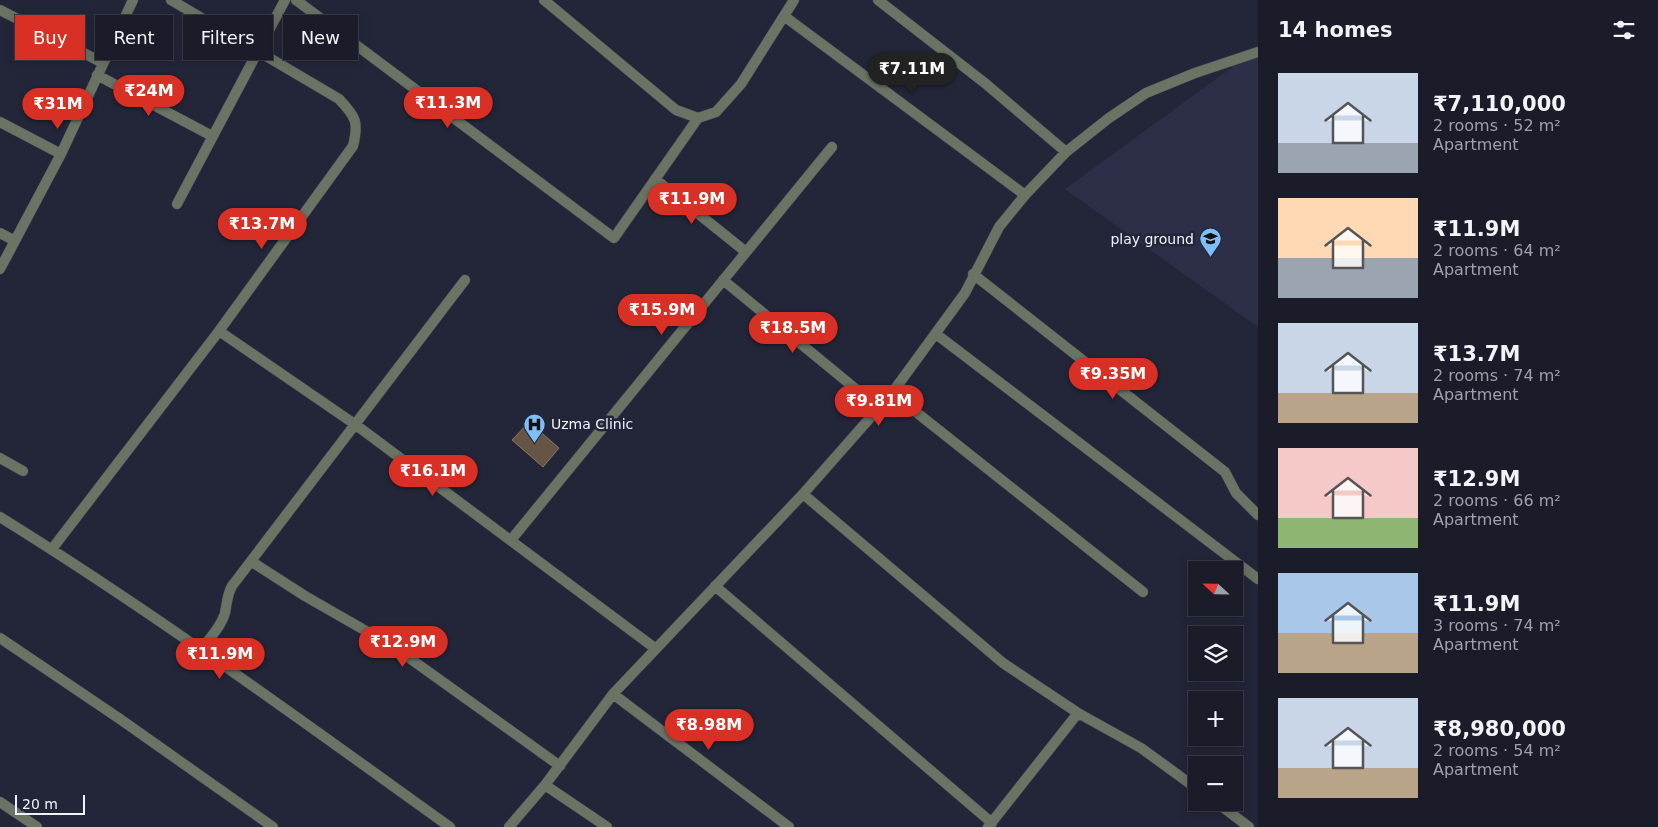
<!DOCTYPE html>
<html lang="en">
<head>
<meta charset="utf-8">
<style>
  body { margin:0; font-family:"DejaVu Sans",sans-serif; background:#272936; color:#f1f3f6; height:100vh; display:flex; flex-direction:column; font-size:19px; white-space:nowrap }
  * { box-sizing:border-box; margin:0 }
  p { font-size:16px; color:#9fa1a8 }
  .icon { flex:none; width:28px; height:28px; fill:none; stroke:currentColor; stroke-width:2; stroke-linecap:round; stroke-linejoin:round }
  .map { position:relative; flex:1; overflow:hidden }
  .drawer { display:flex; flex-direction:column; background:#1a1c2a; width:400px }
  .drawer>* { flex:none }
  .hud { position:absolute; left:15px; top:15px; width:475px; height:45px; display:flex; gap:10px }
  .needle { width:32px; rotate:292deg }
  .controls { position:absolute; left:1188px; top:561px; display:grid; gap:10px }
  .controls a { display:grid; place-items:center; width:55px; height:55px; border-radius:0px; background:#1a1c2a; box-shadow:0 2px 12px #0003,0 0 0 1px #383a47; font-size:25px }
  .scale { position:absolute; left:15px; bottom:12px; width:70px; box-sizing:border-box; padding-left:5px; border:2px solid #f0f2ff; border-top:0; font-size:14px; line-height:18px; white-space:nowrap; color:#f0f2ff; -webkit-text-stroke:4px #232638; paint-order:stroke }
  .price { position:absolute; translate:-50% -42px; padding:0 11px; border-radius:18px; background:#d93025; color:#fff; font-size:16px; line-height:32px; filter:drop-shadow(0 1px 2px #0008) }
  .price::after { content:''; position:absolute; left:50%; top:30px; width:15px; height:11px; margin-left:-8px; background:inherit; clip-path:polygon(0 0,100% 0,50% 100%) }
  .price.active { background:#222; color:#fff }
  ul { padding:0; list-style:none }
  li { display:flex; align-items:center; gap:15px; height:125px; padding:0 20px }
  li span { display:grid; place-items:center; flex:none; width:140px; height:100px; border-radius:0px; color:#555 }
  li>.icon { margin-inline-start:auto }
  span .icon { width:60px; height:60px; fill:#fffc; stroke-width:1 }
  li b { font-size:21px }
  h2 { display:flex; justify-content:space-between; align-items:center; height:60px; padding:0 20px; font-size:21px }
  .tag { padding:0 18px; border-radius:0px; background:#1a1c2a; box-shadow:0 2px 12px #0003,0 0 0 1px #383a47; font-size:18px; line-height:45px }
  .tag.active { background:#d93025; color:#fff }
  main { display:flex; flex:1; min-height:0 }
  .map>svg:first-child { display:block }
  .built { fill:#2c2f47 }
  .building { fill:#665545; stroke:#877564 }
  .lines { fill:none; stroke-linecap:round; stroke-linejoin:round }
  .street-casing { stroke:#404354; stroke-width:11 }
  .street { stroke:#6b7464; stroke-width:10 }
  .labels { text-anchor:middle; stroke-width:5; stroke-linejoin:round; paint-order:stroke }
  .poi-label { font-size:14px; fill:#f0f2ff; stroke:#232638; text-anchor:end }
</style>
</head>
<body>
<main>
<div class="map">
<svg width="1258" height="827" viewBox="0 0 1258 827">
  <rect width="100%" height="100%" fill="#232638"/>
  <!-- built -->
  <path class="built" d="M1258,52v275l-193,-138 184,-134z"/>
  <!-- building -->
  <path class="building" d="M529,422l30,26 -16,19 -31,-27z"/>
  <g class="lines">
    <defs>
      <path id="street" d="M296,0l318,238 84,-120
        M544,0l132,110 22,8 18,-6 25,-28 53,-84
        M878,0l108,84 80,68
        M0,10l103,53
        M784,16l241,179
        M97,75l115,61
        M0,122l61,32
        M655,179l91,73
        M177,204l108,-204
        M0,233l15,8
        M0,269l61,-115 72,-154
        M973,274l252,198 11,21 22,22
        M723,280l156,128
        M219,331l137,94 300,224
        M936,334l322,245
        M892,393l251,199
        M0,458l23,13
        M803,494l200,169 75,50 63,35 55,40
        M0,517c155,96 302,204 450,310
        M511,540l321,-393
        M52,549l167,-218 134,-185c6,-24 3,-29 -14,-47l-168,-99
        M252,562l53,34 89,51 166,119
        M715,586l277,237
        M0,638l120,81 153,108
        M200,651c9,-12 21,-24 25,-38 2,-10 2,-18 7,-27l233,-306
        M613,694l176,133
        M545,785l62,42
        M0,802l37,25
        M1216,802l33,25
        M509,827l36,-42 68,-91 190,-200 89,-101 73,-100 34,-66 26,-32 41,-43 43,-34 37,-25 49,-20 63,-21
        M988,827l90,-114"/>
    </defs>
    <!-- street casing -->
    <use href="#street" class="street-casing"/>
    <!-- street -->
    <use href="#street" class="street"/>
  </g>
  <!-- icons -->
  <defs>
    <symbol id="school-pin" viewBox="-11 -11 22 30"><path d="M0 17L-7.5 6A9.5 9.5 0 1 1 7.5 6Z" fill="#7ebef9" stroke="#232638"/><path d="M0-5L7-2L0 1L-7-2ZM-4 1L0 2.5L4 1V4Q0 6-4 4Z" fill="#111"/></symbol>
    <symbol id="hospital-pin" viewBox="-11 -11 22 30"><path d="M0 17L-7.5 6A9.5 9.5 0 1 1 7.5 6Z" fill="#7ebef9" stroke="#232638"/><path d="M-5-5h3v3.5h4V-5h3V5h-3V1.5h-4V5h-3Z" fill="#111"/></symbol>
  </defs>
  <g fill-rule="evenodd">
    <use href="#school-pin" x="1198" y="226" width="25" height="34"/>
    <use href="#hospital-pin" x="522" y="412" width="25" height="34"/>
  </g>
  <g class="labels">
    <!-- poi labels -->
    <g class="poi-label">
      <text x="1194" y="244">play ground</text>
      <text x="551" y="429" text-anchor="start">Uzma Clinic</text>
    </g>
  </g>
</svg>
<div class="controls">
<a><svg class="needle" viewBox="-14 -14 28 28"><path d="M0-13l5 13h-10z" fill="#e53935"/><path d="M0 13l5-13h-10z" fill="#9fa1a8"/></svg></a>
<a><svg class="icon" aria-label="layers" viewBox="0 0 24 24"><path d="M12 4l9 5-9 5-9-5zM3 14l9 5 9-5"/></svg></a>
<a>+</a>
<a>−</a>
</div>
<div class="scale">20 m</div>
<b class="price active" style="left:912px;top:95px">₹7.11M</b>
<b class="price" style="left:149px;top:117px">₹24M</b>
<b class="price" style="left:448px;top:129px">₹11.3M</b>
<b class="price" style="left:58px;top:130px">₹31M</b>
<b class="price" style="left:692px;top:225px">₹11.9M</b>
<b class="price" style="left:262px;top:250px">₹13.7M</b>
<b class="price" style="left:662px;top:336px">₹15.9M</b>
<b class="price" style="left:793px;top:354px">₹18.5M</b>
<b class="price" style="left:1113px;top:400px">₹9.35M</b>
<b class="price" style="left:879px;top:427px">₹9.81M</b>
<b class="price" style="left:433px;top:497px">₹16.1M</b>
<b class="price" style="left:403px;top:668px">₹12.9M</b>
<b class="price" style="left:220px;top:680px">₹11.9M</b>
<b class="price" style="left:709px;top:751px">₹8.98M</b>
<div class="hud">
<a class="tag active">Buy</a>
<a class="tag">Rent</a>
<a class="tag">Filters</a>
<a class="tag">New</a>
</div>
</div>
<section class="drawer">
<h2>14 homes<svg class="icon" aria-label="filters" viewBox="0 0 24 24"><path d="M4 7h16M4 17h16"/><circle cx="9" cy="7" r="2"/><circle cx="15" cy="17" r="2"/></svg></h2>
<ul>
<li><span style="background:linear-gradient(#c9d6e8 70%,#9aa5b1 0)"><svg class="icon" aria-label="home" viewBox="0 0 24 24"><path d="M3 11l9-7 9 7M6 9v11h12V9"/></svg></span><div><b>₹7,110,000</b><p>2 rooms · 52 m²</p><p>Apartment</p></div></li>
<li><span style="background:linear-gradient(#ffd9b3 60%,#9aa5b1 0)"><svg class="icon" aria-label="home" viewBox="0 0 24 24"><path d="M3 11l9-7 9 7M6 9v11h12V9"/></svg></span><div><b>₹11.9M</b><p>2 rooms · 64 m²</p><p>Apartment</p></div></li>
<li><span style="background:linear-gradient(#c9d6e8 70%,#b9a48a 0)"><svg class="icon" aria-label="home" viewBox="0 0 24 24"><path d="M3 11l9-7 9 7M6 9v11h12V9"/></svg></span><div><b>₹13.7M</b><p>2 rooms · 74 m²</p><p>Apartment</p></div></li>
<li><span style="background:linear-gradient(#f6c9c9 70%,#8fb573 0)"><svg class="icon" aria-label="home" viewBox="0 0 24 24"><path d="M3 11l9-7 9 7M6 9v11h12V9"/></svg></span><div><b>₹12.9M</b><p>2 rooms · 66 m²</p><p>Apartment</p></div></li>
<li><span style="background:linear-gradient(#a9c7e8 60%,#b9a48a 0)"><svg class="icon" aria-label="home" viewBox="0 0 24 24"><path d="M3 11l9-7 9 7M6 9v11h12V9"/></svg></span><div><b>₹11.9M</b><p>3 rooms · 74 m²</p><p>Apartment</p></div></li>
<li><span style="background:linear-gradient(#c9d6e8 70%,#b9a48a 0)"><svg class="icon" aria-label="home" viewBox="0 0 24 24"><path d="M3 11l9-7 9 7M6 9v11h12V9"/></svg></span><div><b>₹8,980,000</b><p>2 rooms · 54 m²</p><p>Apartment</p></div></li>
</ul>
</section>
</main>
</body>
</html>
